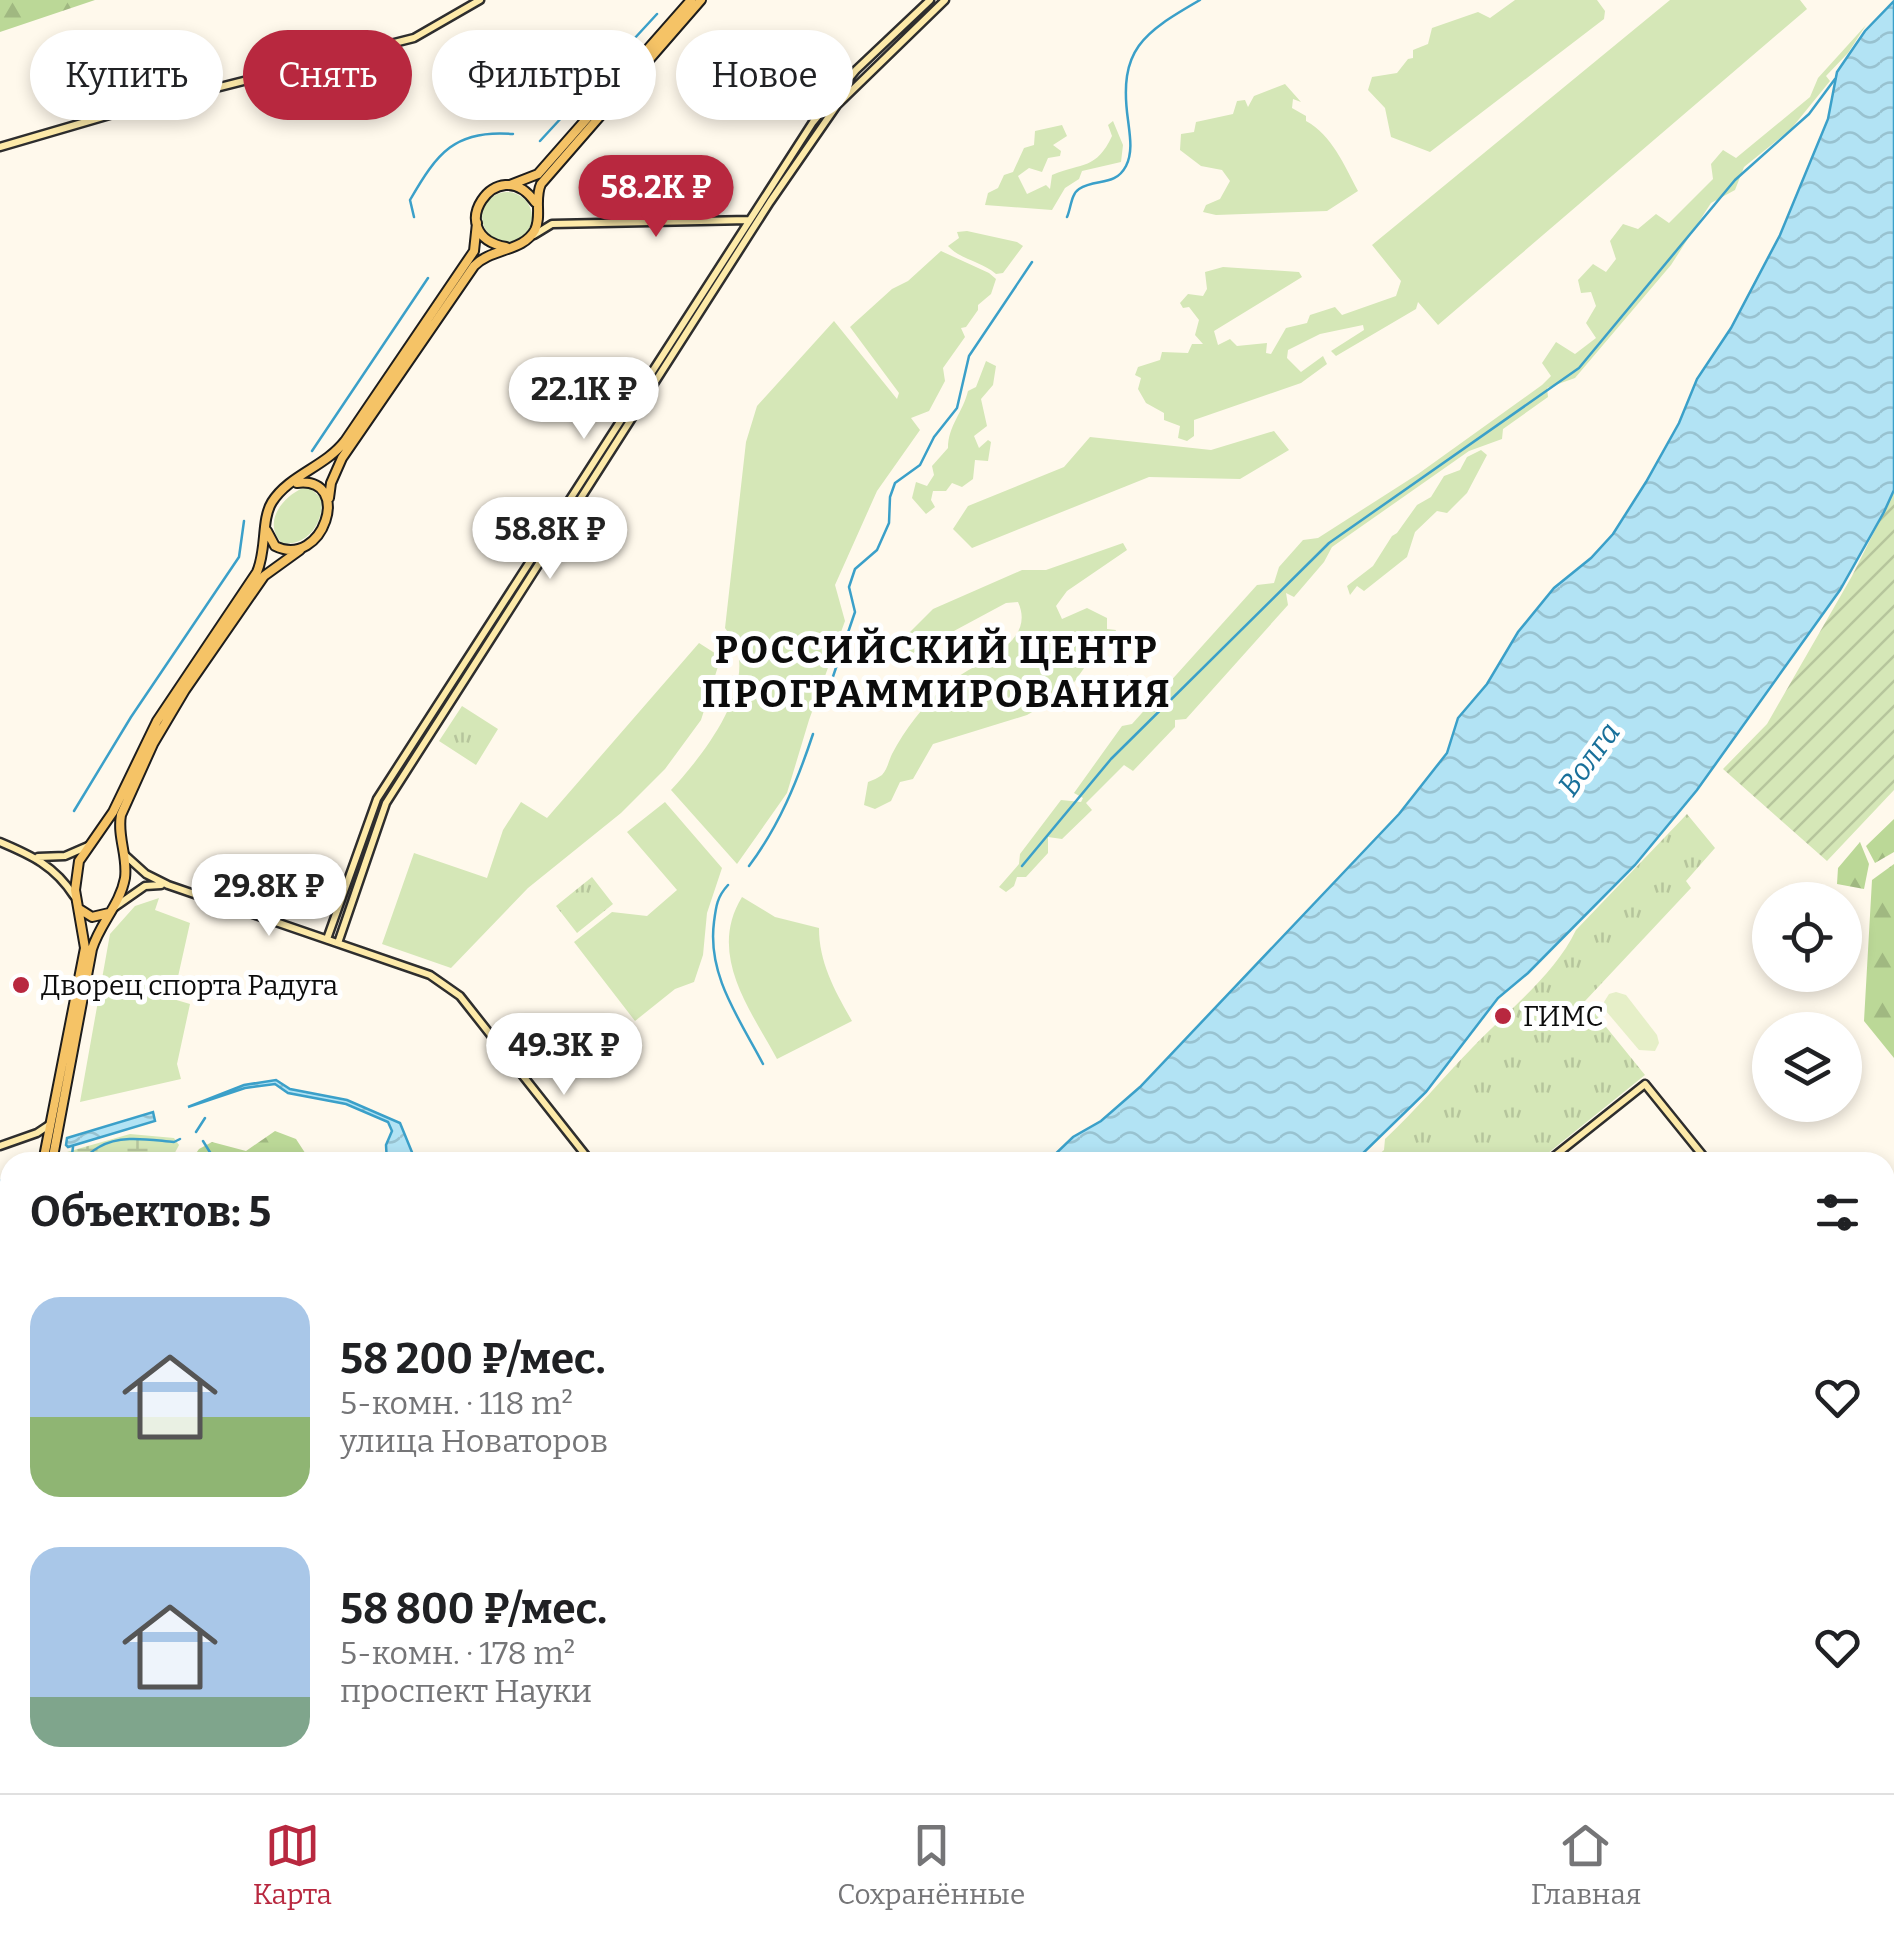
<!DOCTYPE html>
<html lang="ru">
<head>
<meta charset="utf-8">
<style>
  body { margin:0; font-family:Bitter,serif; background:#f2f2f2; color:#202124; height:100vh; display:flex; flex-direction:column; font-size:38px; white-space:nowrap }
  * { box-sizing:border-box; margin:0 }
  p { font-size:32px; color:#757577 }
  .icon { flex:none; width:55px; height:55px; fill:none; stroke:currentColor; stroke-width:2; stroke-linecap:round; stroke-linejoin:round }
  .map { position:relative; flex:1; overflow:hidden }
  .side { position:absolute; left:0px; top:1152px; width:1895px; height:642px; display:flex; flex-direction:column; background:#fff; border-radius:30px 30px 0 0; box-shadow:0 5px 15px #0003 }
  .side>* { flex:none }
  .hud { position:absolute; left:30px; top:30px; width:1000px; height:90px; display:flex; gap:20px }
  .tools { position:absolute; left:1752px; top:882px; display:grid; gap:20px }
  .tools a { display:grid; place-items:center; width:110px; height:110px; border-radius:50%; background:#fff; box-shadow:0 5px 15px #0003; font-size:50px }
  .price { position:absolute; translate:-50% -85px; padding:0 22px; border-radius:35px; background:#fff; color:#222; font-size:32px; line-height:65px; filter:drop-shadow(0 2px 5px #0008) }
  .price::after { content:''; position:absolute; left:50%; top:60px; width:30px; height:22px; margin-left:-15px; background:inherit; clip-path:polygon(0 0,100% 0,50% 100%) }
  .price.current { background:#b8283f; color:#fff }
  ul { padding:0; list-style:none }
  li { display:flex; align-items:center; gap:30px; height:250px; padding:0 30px }
  li span { display:grid; place-items:center; flex:none; width:280px; height:200px; border-radius:30px; color:#555 }
  li>.icon { margin-inline-start:auto }
  span .icon { width:120px; height:120px; fill:#fffc; stroke-width:1 }
  li b { font-size:42px }
  h2 { display:flex; justify-content:space-between; align-items:center; height:120px; padding:0 30px; font-size:42px }
  .tag { padding:0 35px; border-radius:45px; background:#fff; box-shadow:0 5px 15px #0003; font-size:35px; line-height:90px }
  .tag.current { background:#b8283f; color:#fff }
  .dock { display:flex; justify-content:space-around; align-items:center; height:140px; border-top:2px solid #e0e0e0; background:#fff; font-size:28px; color:#757577 }
  .dock a { display:grid; justify-items:center; gap:5px }
  .dock .current { color:#b8283f }
  .map>svg:first-child { display:block }
  .grass { fill:#d5e7b7 }
  .forest { fill:url(#forest-firs) }
  .wetland { fill:url(#wetland-marsh) }
  .park { fill:url(#park-tufts) }
  .garden { fill:url(#garden-furrows) }
  .pitch { fill:#e6efc8 }
  .water { fill:url(#water-waves); stroke:#3ba0c9; stroke-width:2.5 }
  .lines { fill:none; stroke-linecap:round; stroke-linejoin:round }
  .stream { stroke:#3ba0c9; stroke-width:2.5 }
  .secondary-casing { stroke:#2e2e2e; stroke-width:11 }
  .primary-casing { stroke:#1d1d1d; stroke-width:12 }
  .secondary { stroke:#fdeaa9; stroke-width:6 }
  .primary { stroke:#f5c366; stroke-width:8 }
  .rail { stroke:#b8283f; stroke-width:2.5 }
  .poi-dot { fill:#b8283f; stroke:#fff; stroke-width:4 }
  .labels { text-anchor:middle; stroke-width:10; stroke-linejoin:round; paint-order:stroke }
  .poi-label { font-size:28px; fill:#0c0c0c; stroke:#fff; text-anchor:start }
  .water-label { font-size:30px; font-style:italic; fill:#19709a; stroke:#fff }
  .district-label { font-size:38px; font-weight:bold; letter-spacing:2.5px; fill:#0c0c0c; stroke:#fff }
</style>
</head>
<body>
<div class="map">
<svg width="1894" height="1793" viewBox="0 0 1894 1793">
  <defs>
    <pattern id="forest-firs" width="22" height="20" patternUnits="userSpaceOnUse" patternTransform="scale(2.5)"><rect width="22" height="20" fill="#bbd897"/><path d="M5 1l3.5 6h-7zM16 11l3.5 6h-7z" fill="#a0b881"/></pattern>
    <pattern id="wetland-marsh" width="20" height="14" patternUnits="userSpaceOnUse" patternTransform="scale(2.5)"><rect width="20" height="14" fill="#d5e7b7"/><path d="M1 5h8M5 5V1M11 12h8M15 12V8" fill="none" stroke="#b6c59c"/></pattern>
    <pattern id="park-tufts" width="24" height="20" patternUnits="userSpaceOnUse" patternTransform="scale(2.5)"><rect width="24" height="20" fill="#d5e7b7"/><path d="M3 7l-1-3M5 7V3M7 7l1-3M15 17l-1-3M17 17v-4M19 17l1-3" fill="none" stroke="#b6c59c"/></pattern>
    <pattern id="garden-furrows" width="10" height="10" patternUnits="userSpaceOnUse" patternTransform="scale(2.5)"><rect width="10" height="10" fill="#d5e7b7"/><path d="M-1 1l2-2M0 10L10 0M9 11l2-2" fill="none" stroke="#b6c59c"/></pattern>
    <pattern id="water-waves" width="16" height="10" patternUnits="userSpaceOnUse" patternTransform="scale(2.5)"><rect width="16" height="10" fill="#b2e3f4"/><path d="M0 5q4-4 8 0t8 0" fill="none" stroke="#98c2d0"/></pattern>
  </defs>
  <rect width="100%" height="100%" fill="#fff9ec"/>
  <!-- grass -->
  <path class="grass" d="M1515,0h82l8,11 -1,8 -174,133 -39,-15 -6,-29 -17,-18 4,-13 25,-4 11,-14 5,-1v-8l15,-6 4,-16 46,-16 12,6z
    M1670,0h130l7,9 -369,316 -20,-23 -2,7 -80,47 -5,-5 33,-21 -1,-5 -43,9 -32,16 -1,8 14,14 22,-16 4,8 -26,19 -107,37v16l-7,5 -9,-3 2,-12 -16,-6v-7l-18,-10 -8,-14 3,-11 -6,-3 3,-8 22,-7 2,-8 26,1 4,-9h11l-8,-9 4,-15 -10,-13 -6,1 -3,-5 8,-9 15,2 4,-7 -2,-17 18,-5 76,5 3,5 -88,54 4,14 12,-6 7,7 30,-3 -1,10 5,1 15,-26 21,-5 3,-8 25,-8 7,8 54,-19 5,-15 -29,-36z
    M1866,25l-18,28 -22,23 4,5 -39,48 -47,38 -9,23 -24,13 -40,62 -96,113 -28,10 1,9 -45,32 -1,10 -33,12 -137,96 -8,15 -30,35 -8,-4 2,12 -102,114 -11,1v7l-42,44 -9,-6 -38,38 6,7 -30,29 -14,-2v16l-22,24h-9l-3,9 -8,6 -7,-5 20,-23 1,-10 41,-54 20,2 2,-4 -9,-5 48,-67 10,-2 125,-139 17,-2 5,-16 24,-27 15,-2 100,-64 124,-89 9,-9 -9,-13 14,-21 19,12 21,-16 -10,-15 10,-17 -5,-14 -10,1 -3,-13 15,-16 13,8 10,-13 -6,-18 13,-17 15,5 18,-15 13,9 44,-44 -2,-15 12,-14 13,8 74,-61 8,-19z
    M1285,84l16,18 -8,-3 -1,9 14,8v5c26,14 38,44 52,70l-31,20 -111,4 -13,-3 3,-7 14,-6 10,-18 -8,-11 -21,-4 -21,-16 1,-16 13,-2 2,-10 37,-8 4,-13 8,-1 3,7 6,-11z
    M1113,121l10,24 -2,17 -39,9 -3,8 -14,9 -13,22 -67,-5 3,-12 10,-5 6,-13 9,-3 11,-24 10,-3 1,-14 27,-6 5,11 -14,9 8,6 -1,5 -12,2 -6,14 -13,-4 -11,8 9,18 19,-9 4,4 2,-14c31,-13 44,-5 60,-39l-4,-11z
    M482 217a25 25 0 1 1 50 0a25 25 0 1 1-50 0Z
    M967,231l50,11 6,4 -20,27 -7,1c-15,-13 -35,-14 -48,-28l11,-8 -2,-6z
    M941,251l48,22 7,6 -5,15 -13,11v5l-12,17 -5,1 4,9 -22,31 2,13 -16,30 -18,7 9,12 -43,61 -42,94 10,36 -36,99 -22,73 -50,71 -66,-74c29,-31 80,-95 66,-141 -2,-7 -8,-15 -12,-21l21,-186 11,-36 77,-85 63,78 2,-6 -49,-66 42,-38 16,-8z
    M986,361l10,5 -3,19 -12,14 6,27 -13,10 5,12 9,-8 3,2 -3,19 -13,-1 -2,19 -11,8 -10,-4 -6,8h-13l-2,9 4,7 -9,7 -14,-16 4,-16 11,4 7,-11 -2,-9 16,-18c0,-22 15,-36 20,-57l8,-4z
    M1274,431l15,19 -49,29 -91,-2 -177,71 -19,-19 15,-23 96,-39 26,-30 121,13z
    M1481,450l6,5 -20,38 -20,20 -10,-2 -22,21 -8,25 -43,34 -7,-5 -7,9 -3,-9 26,-20 19,-30 5,-3 20,-28 14,-8 13,-21 16,-6 7,-13z
    M303,488l8,1 10,9c4,24 -14,49 -39,45 -20,-20 0,-46 21,-55z
    M1123,543l4,7 -60,41 -11,15 6,13 25,-11 20,10v11l9,1 -4,12 -23,19 -21,30 -41,24 -94,29 -20,35 -13,3 -9,19 -16,8 -11,-4 4,-23c5,-2 10,-4 14,-7 5,-5 7,-15 10,-21 13,-25 32,-49 53,-68 26,-23 93,-40 73,-84l-12,1 -93,50 -9,-6 4,-13 25,-25 89,-39h24z
    M699,643l22,14 -20,63 -36,49 -44,44 -93,75 -77,80 -69,-24 32,-91 73,25 16,-48 18,-28 26,16z
    M665,802l57,66 -15,45 -4,42 -9,27 -19,7 -40,32 -61,-79 38,-30 35,4 30,-26 -50,-58z
    M742,897l33,20 44,11c0,35 16,63 33,93l-75,38c-27,-50 -70,-105 -35,-162z
    M159,898l-4,12 35,13 -17,76 17,5 -13,60 4,15 -101,23 30,-168 25,-28z"/>
  <!-- forest -->
  <path class="forest" d="M0,0h95l-95,32z
    M1894,819v33l-19,11 -9,-17z
    M1860,842l9,22 -5,25 -27,-5 1,-16z
    M1894,864v194l-30,-37 8,-141z
    M275,1131l21,8 15,23h-121l9,-13 13,-7 34,9z
    M9,1453l1,115 -10,2v-109z
    M1885,1674l9,1v118h-69v-8h60z
    M1642,1785h104l6,8h-126z"/>
  <!-- wetland -->
  <path class="wetland" d="M130,1134l44,4 5,7 -9,17h-105l2,-10z"/>
  <!-- park -->
  <path class="park" d="M462,706l36,23 -22,36 -37,-24z
    M1687,814l28,34 -29,33 5,7 -106,113 60,74 -108,87h-167l14,-12 1,-11c31,-29 58,-61 87,-91 35,-37 82,-72 104,-118z
    M592,877l21,27 -36,29 -21,-27z"/>
  <!-- garden -->
  <path class="garden" d="M1894,492v298l-67,71 -104,-92 44,-45 85,-148z"/>
  <!-- pitch -->
  <path class="pitch" d="M1616,992l10,3 31,40 2,8 -4,8 -16,-1 -33,-39 -2,-9 5,-8z"/>
  <!-- water -->
  <path class="water" d="M1894,1v489l-10,22 -44,78 -143,200 -62,75 -107,108 -30,25 -72,94 -72,70h-307l26,-25 28,-16 39,-34 259,-273 48,-61 11,-35 29,-34 31,-52 36,-44 37,-30 22,-24 33,-52 33,-59 18,-44 34,-51 49,-93 48,-116 9,-47 28,-41z
    M276,1080l14,9 57,11 53,23 16,39h-29l-1,-17 6,-14 -4,-9 -42,-18 -58,-11 -13,-9 -30,4 -57,19 56,-22z
    M153,1112l2,9 -87,26 -2,-2 1,-7z
    M10,1686v99h346l-13,8h-343v-103z"/>
  <g class="lines">
    <!-- stream -->
    <path class="stream" d="M540,141l117,-127
      M414,217l-4,-17c27,-47 45,-71 103,-66
      M1067,217c4,-9 4,-23 12,-28 17,-11 36,-2 47,-23 7,-14 4,-30 2,-46 -10,-71 15,-87 72,-120
      M312,451l116,-173
      M825,700l30,-88 -6,-25 6,-18 22,-19 12,-27 1,-26 5,-14 25,-18 14,-28 23,-29 12,-52 63,-94
      M74,811l57,-94 108,-160 5,-36
      M749,866c30,-40 48,-84 64,-132
      M1022,866l89,-107 218,-216 250,-175 156,-188 74,-66 26,-35
      M728,885c-11,12 -12,21 -14,37 -7,53 25,96 49,142
      M196,1132l9,-14
      M203,1141l13,21
      M73,1147l-2,15c14,-1 17,-9 28,-15 22,-13 51,-7 75,-5l6,-3
      M0,1181l10,-4"/>
    <defs>
      <path id="secondary" d="M0,147l113,-33 301,-76 66,-38
        M534,235l18,-11 197,-4
        M0,842c31,13 55,24 74,54
        M125,855l21,19 22,11 262,90 30,21 131,166
        M38,857l27,-1 23,-10
        M115,907l30,-21 16,-1
        M327,939l50,-140 436,-677 43,-52 74,-70
        M338,943l48,-140 384,-601 67,-97 108,-105
        M0,1146l37,-13 12,-8
        M1547,1162l98,-78 63,78
        M1885,1315l9,-7
        M1885,1383l9,11
        M1885,1466l9,-7
        M1885,1659l9,2
        M505,1785l6,6 9,-1
        M1465,1785l1,8
        M1757,1787l11,-2
        M520,1790l34,-3 82,6
        M494,1793l7,-8
        M804,1793l22,-8
        M865,1793l2,-7
        M1606,1793l25,-8"/>
      <path id="primary" d="M510,185l28,-11 153,-174
        M506,247c-66,-12 -8,-98 29,-45
        M329,498l2,-15 11,-25 132,-192c17,-18 49,-14 61,-36 7,-14 -1,-31 6,-46l160,-184
        M267,531l8,15c48,24 79,-70 22,-63
        M81,910l11,7 17,-4
        M43,1162l42,-214 -10,-58 4,-29 34,-49 44,-91 100,-149c10,-23 4,-52 15,-70 17,-27 53,-35 73,-61l129,-190 3,-28
        M52,1162l40,-213c8,-26 28,-44 33,-71 3,-22 -8,-41 -4,-63l32,-71 32,-54 79,-114 36,-26
        M0,1386l10,-48
        M0,1417l10,-43"/>
    </defs>
    <!-- secondary casing -->
    <use href="#secondary" class="secondary-casing"/>
    <!-- primary casing -->
    <use href="#primary" class="primary-casing"/>
    <!-- secondary -->
    <use href="#secondary" class="secondary"/>
    <!-- primary -->
    <use href="#primary" class="primary"/>
    <!-- rail -->
    <path class="rail" d="M1885,1627l9,-5
      M1209,1785l87,8
      M829,1793l22,-8
      M865,1793l50,-8
      M1450,1793l86,-8"/>
  </g>
  <!-- markers -->
  <g class="poi-dot">
    <circle cx="21" cy="985" r="10"/>
    <circle cx="1503" cy="1016" r="10"/>
  </g>
  <g class="labels">
    <!-- poi labels -->
    <g class="poi-label">
      <text x="41" y="995">Дворец спорта Радуга</text>
      <text x="1523" y="1026">ГИМС</text>
    </g>
    <!-- water labels -->
    <g class="water-label">
      <text transform="translate(1589 759) rotate(-54)" y="10">Волга</text>
    </g>
    <!-- district labels -->
    <g class="district-label">
      <text x="937" y="663">РОССИЙСКИЙ ЦЕНТР<tspan x="937" dy="44">ПРОГРАММИРОВАНИЯ</tspan></text>
    </g>
  </g>
</svg>
<div class="tools">
<a><svg class="icon" aria-label="locate" viewBox="0 0 24 24"><circle cx="12" cy="12" r="6"/><path d="M12 2v4M12 18v4M2 12h4M18 12h4"/></svg></a>
<a><svg class="icon" aria-label="layers" viewBox="0 0 24 24"><path d="M12 4l9 5-9 5-9-5zM3 14l9 5 9-5"/></svg></a>
</div>
<b class="price current" style="left:656px;top:240px">58.2K ₽</b>
<b class="price" style="left:584px;top:442px">22.1K ₽</b>
<b class="price" style="left:550px;top:582px">58.8K ₽</b>
<b class="price" style="left:269px;top:939px">29.8K ₽</b>
<b class="price" style="left:564px;top:1098px">49.3K ₽</b>
<div class="hud">
<a class="tag">Купить</a>
<a class="tag current">Снять</a>
<a class="tag">Фильтры</a>
<a class="tag">Новое</a>
</div>
<section class="side">
<h2>Объектов: 5<svg class="icon" aria-label="filters" viewBox="0 0 24 24"><path d="M4 7h16M4 17h16"/><circle cx="9" cy="7" r="2"/><circle cx="15" cy="17" r="2"/></svg></h2>
<ul>
<li><span style="background:linear-gradient(#a9c7e8 60%,#8fb573 0)"><svg class="icon" aria-label="home" viewBox="0 0 24 24"><path d="M3 11l9-7 9 7M6 9v11h12V9"/></svg></span><div><b>58 200 ₽/мес.</b><p>5-комн. · 118 m²</p><p>улица Новаторов</p></div><svg class="icon" aria-label="heart" viewBox="0 0 24 24"><path d="M12 20l-8-8c-3-5 5-10 8-4 3-6 11-1 8 4z"/></svg></li>
<li><span style="background:linear-gradient(#a9c7e8 75%,#7fa58c 0)"><svg class="icon" aria-label="home" viewBox="0 0 24 24"><path d="M3 11l9-7 9 7M6 9v11h12V9"/></svg></span><div><b>58 800 ₽/мес.</b><p>5-комн. · 178 m²</p><p>проспект Науки</p></div><svg class="icon" aria-label="heart" viewBox="0 0 24 24"><path d="M12 20l-8-8c-3-5 5-10 8-4 3-6 11-1 8 4z"/></svg></li>
</ul>
</section>
</div>
<nav class="dock">
<a class="current"><svg class="icon" aria-label="map" viewBox="0 0 24 24"><path d="M3 6l6-2 6 2 6-2v14l-6 2-6-2-6 2zM9 4v14M15 6v14"/></svg>Карта</a>
<a><svg class="icon" aria-label="saved" viewBox="0 0 24 24"><path d="M7 4h10v16l-5-4-5 4z"/></svg>Сохранённые</a>
<a><svg class="icon" aria-label="home" viewBox="0 0 24 24"><path d="M3 11l9-7 9 7M6 9v11h12V9"/></svg>Главная</a>
</nav>
</body>
</html>
